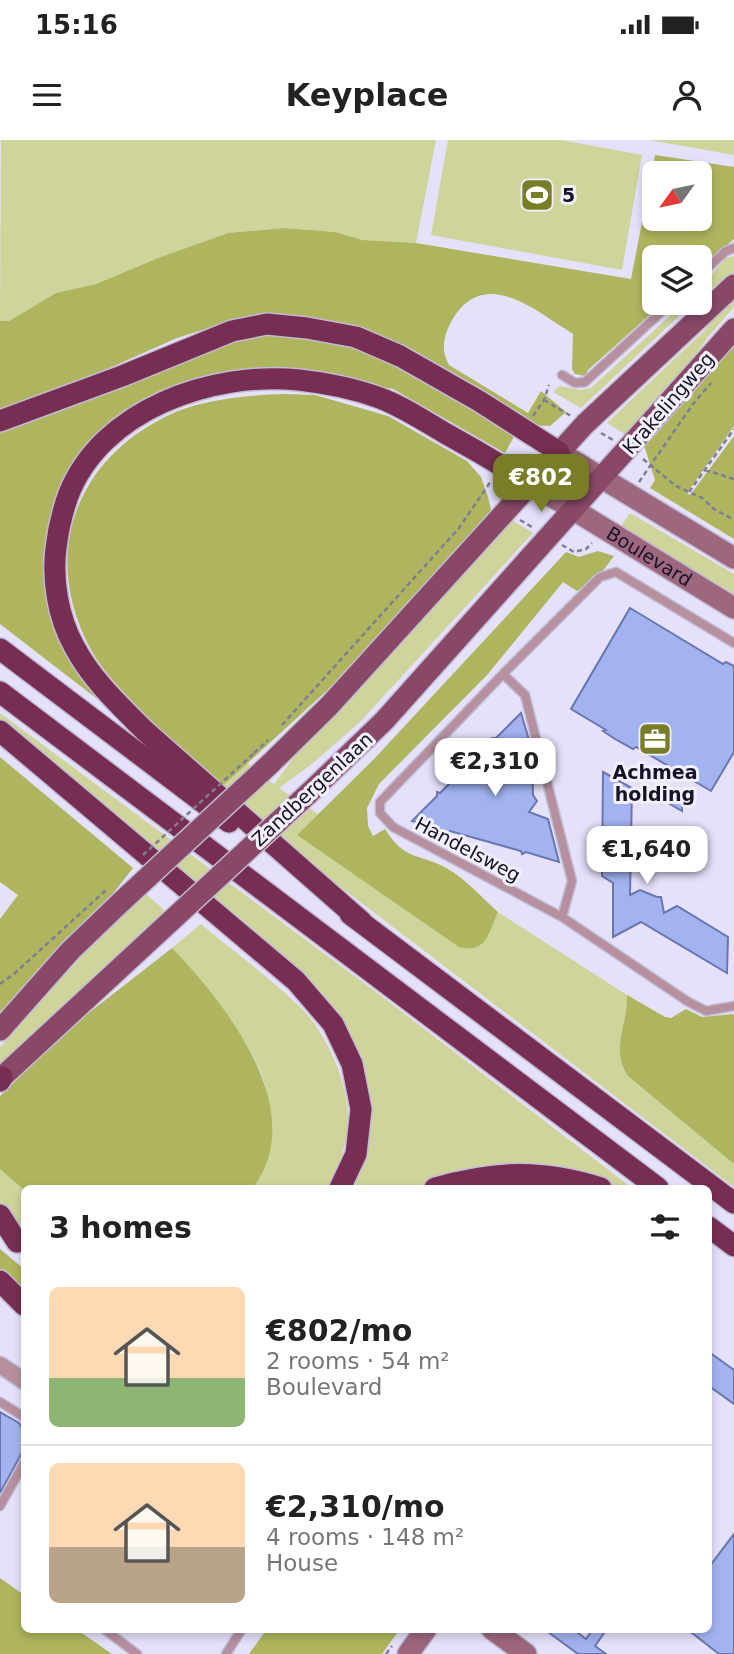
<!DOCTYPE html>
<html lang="en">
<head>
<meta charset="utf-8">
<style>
  body { margin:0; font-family:"DejaVu Sans",sans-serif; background:#f2f2f2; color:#222; height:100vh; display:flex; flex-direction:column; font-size:26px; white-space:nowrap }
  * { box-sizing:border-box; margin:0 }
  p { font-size:23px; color:#767676 }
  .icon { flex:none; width:38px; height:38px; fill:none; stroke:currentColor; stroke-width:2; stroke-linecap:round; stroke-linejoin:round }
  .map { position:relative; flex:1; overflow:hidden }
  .drawer { position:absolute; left:21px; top:1045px; width:691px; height:448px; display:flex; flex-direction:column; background:#fff; border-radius:10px; box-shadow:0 4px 10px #0003 }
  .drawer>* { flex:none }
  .needle { width:46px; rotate:237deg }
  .tools { position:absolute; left:642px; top:21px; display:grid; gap:14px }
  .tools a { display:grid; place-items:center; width:70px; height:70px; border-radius:10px; background:#fff; box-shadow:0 4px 10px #0003; font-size:35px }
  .price { position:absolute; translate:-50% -60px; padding:0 16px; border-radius:14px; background:#fff; color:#222; font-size:23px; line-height:46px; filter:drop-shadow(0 2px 4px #0008) }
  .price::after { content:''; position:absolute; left:50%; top:42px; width:21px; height:16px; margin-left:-10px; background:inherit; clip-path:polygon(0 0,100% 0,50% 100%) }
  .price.on { background:#797d27; color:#fff }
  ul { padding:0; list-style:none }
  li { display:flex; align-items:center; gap:21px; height:175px; padding:0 28px }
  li+li { border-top:2px solid #e0e0e0 }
  li span { display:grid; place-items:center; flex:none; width:196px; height:140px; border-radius:10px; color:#555 }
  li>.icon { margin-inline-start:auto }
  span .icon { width:84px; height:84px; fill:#fffc; stroke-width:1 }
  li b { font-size:30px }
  h2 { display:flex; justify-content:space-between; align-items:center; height:84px; padding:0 28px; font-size:30px }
  .status { display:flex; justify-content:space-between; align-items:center; height:49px; padding:0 35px; background:#fff; direction:ltr }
  .status svg { height:19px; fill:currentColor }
  header { display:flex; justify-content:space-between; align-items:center; height:91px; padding:0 28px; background:#fff; font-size:32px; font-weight:700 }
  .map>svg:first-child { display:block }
  .green { fill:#cfd49a }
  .forest { fill:#afb55e; fill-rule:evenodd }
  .building { fill:#a2b3f0; stroke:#6877b0; stroke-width:2 }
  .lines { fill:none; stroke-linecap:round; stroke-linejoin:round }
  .lane-casing { stroke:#c0bcd5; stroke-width:11 }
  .street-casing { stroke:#c0bcd5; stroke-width:19 }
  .secondary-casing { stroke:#c0bcd5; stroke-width:24 }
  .primary-casing { stroke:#c0bcd5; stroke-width:24 }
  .highway-casing { stroke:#c0bcd5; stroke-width:24 }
  .path { stroke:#807c94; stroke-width:2.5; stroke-dasharray:5 3.5; stroke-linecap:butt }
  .lane { stroke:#b6909f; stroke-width:8 }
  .street { stroke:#b6909f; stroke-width:16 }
  .secondary { stroke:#9d677e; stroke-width:21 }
  .primary { stroke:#894966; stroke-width:21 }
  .highway { stroke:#782e52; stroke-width:21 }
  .primary-bridge-casing { stroke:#c0bcd5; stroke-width:24; stroke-linecap:butt }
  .path-bridge { stroke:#807c94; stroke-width:2.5; stroke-dasharray:5 3.5; stroke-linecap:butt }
  .primary-bridge { stroke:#894966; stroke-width:21 }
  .labels { text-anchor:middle; stroke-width:6; stroke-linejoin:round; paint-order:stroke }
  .poi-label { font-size:19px; font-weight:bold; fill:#171228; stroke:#f2f0fd; text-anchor:start }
  .street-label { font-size:19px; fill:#171228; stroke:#f2f0fd }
</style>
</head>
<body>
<div class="status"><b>15:16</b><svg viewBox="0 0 49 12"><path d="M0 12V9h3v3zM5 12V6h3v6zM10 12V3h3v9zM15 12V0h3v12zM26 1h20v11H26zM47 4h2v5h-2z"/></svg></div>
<header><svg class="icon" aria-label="menu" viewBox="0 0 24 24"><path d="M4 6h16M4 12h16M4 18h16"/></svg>Keyplace<svg class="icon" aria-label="person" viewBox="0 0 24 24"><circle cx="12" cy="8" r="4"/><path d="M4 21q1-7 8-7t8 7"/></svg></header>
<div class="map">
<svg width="734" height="1514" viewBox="0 0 734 1514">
  <rect width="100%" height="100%" fill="#e5e1fb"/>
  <!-- green -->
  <path class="green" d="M1,0h435l-20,103 -53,-3 -28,-8 -51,-4 -56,5 -70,25 -62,26 -40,9 -47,28h-9z
    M448,0h113l81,15 -20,115 -191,-35z
    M649,0h85v15z
    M734,116v17l-34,23v-8l26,-30z
    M734,151v16l-25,29 -34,47 -47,53 -21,-13 98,-93z
    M684,163h9l-112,105 -28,-16 7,-6 20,4 11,-2z
    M630,373l104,61v24l-115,-69z
    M510,379l23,14 -173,189 -48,42 -33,24 39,26 -21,21 191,101 10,-24 129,83c1,28 -18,57 2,82l105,87v23l-518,-395 31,-29 27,21 32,-43z
    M0,573l376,279 256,196h-23l-17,-6 -153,6h-90l11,-23 -24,-142 -336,-289z
    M146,754l19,17 -165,154v-18l88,-98z
    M201,784c32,27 68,53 98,82 26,24 49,75 49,111 0,24 -8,49 -19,71h-76c15,-19 16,-37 15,-60 -1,-13 0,-26 -2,-38 -8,-43 -64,-110 -94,-142z
    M0,1029l24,21v40l-24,-25z"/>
  <!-- forest -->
  <path class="forest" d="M655,15l79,12v72l-34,30v-12h-46v46h9l-75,67 -3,6 -10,-2 -3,-5 1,-35c-39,-24 -91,-71 -123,-10 -7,14 -9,27 -1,41l79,48 13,-22 25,21 -16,14 -21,-1 -173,-97 -40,-9 -47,-4 -25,2 -67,21 -115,51 -62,22v-90h9l47,-28 40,-9 62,-26 70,-25 56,-5 51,4 28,8 53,3 215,36zM654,33h46v46h-46z
    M267,194l46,2 57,15 147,80 -12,22 -112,-64 -49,-9 -58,-4 -155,42 -78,92 -8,50 60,145 -105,-81v-193l36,-11 188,-77z
    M734,199v87l-47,67 3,2 44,-59v103l-84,-51 5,-8 -11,-35z
    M286,254l29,1 73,21 79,45 14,16 7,20 3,12 -3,9 -143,156 -129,118c-21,-24 -42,-48 -65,-71 -21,-23 -46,-45 -61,-73 -49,-92 -16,-187 77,-232 34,-17 82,-21 119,-22z
    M598,411l16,5 -18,24 -19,11 -14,-9 -75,92 -109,110 -12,24 1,18 5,10 12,-7c20,33 36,24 63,40 17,9 35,30 50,43 -9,21 -12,42 -39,35l-162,-112 77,-76 192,-207 13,5z
    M0,617l133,111 -26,33 -107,117v-99l18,-24 -18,-13z
    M172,808c53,55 139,162 81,240l-229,2 -24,-21v-73l72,-70z
    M627,855l38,22 6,1 15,-9 16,8 31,-3 1,2v148l-105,-87c-20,-26 -1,-53 -2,-82z
    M0,1109l24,20v26l-24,-23z
    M0,1438l24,17v34h52l36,25h-112z
    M267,1489h133l-18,25h-133z"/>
  <!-- building -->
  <path class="building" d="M630,468l93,56 3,-2 8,4v86l-23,39 -75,-44 -3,2 -18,-10 -12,-8 3,-1 -35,-21z
    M521,573l11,37 1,45 4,6 -8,11 19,7 11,43 -33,-10 -4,2 -1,-3 -71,-20 -3,2 -2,-3 -33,-9 25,-25v-4l3,1 11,-11 3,-21 16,3 22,-23v-3h4z
    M603,632l29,16 -2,107 10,-5 17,7h4l3,16 13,-7 51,31 -1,36 -86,-51 -28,15v-54l-11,-7z
    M651,653l31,1v17z
    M709,1212l25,18v34l-25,-18z
    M0,1272l19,11 5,9v17l-24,44z
    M734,1394v120h-15l-32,-25h22v-62z
    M544,1489h29l13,10 7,-10h14l-12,17 11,8h-28z"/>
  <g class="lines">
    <defs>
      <path id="lane" d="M700,135l26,-24 8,-3
        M562,235l13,8 10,-1 86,-79
        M734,503l-118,-71 -16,5 -97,97 -123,128v11l13,14 169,90 125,84 19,10 28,-5
        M503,534l22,21 47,186 -10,36
        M0,1262l24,15
        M0,1366l24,-43
        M104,1489l33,25
        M226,1514l16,-25"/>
      <path id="street" d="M0,1225l24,16"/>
      <g id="secondary">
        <path d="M559,312l175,106"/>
        <path id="s1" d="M530,343l204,125"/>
        <path d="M492,1489l34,25"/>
        <path d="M408,1514l18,-25"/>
      </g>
      <path id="primary" d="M270,624l59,-58 256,-282 149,-139
        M308,654l76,-73 350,-392
        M0,890l70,-79 51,-49
        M0,939l160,-148"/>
      <path id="highway" d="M0,281l122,-45 110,-45 35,-7 40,4 49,9 44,19 79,45 80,51
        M0,509l229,173
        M0,552l658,496
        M0,591l296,250 37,43 19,40 9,45 -5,45 -16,34
        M350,774l384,289
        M362,782l-217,-191c-26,-26 -54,-52 -71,-85 -16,-29 -22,-66 -18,-98 2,-17 6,-35 12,-52 33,-87 145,-125 231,-116 26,3 53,8 78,17 23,8 44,22 66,35 29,16 58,33 87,51
        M0,941l2,-4
        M435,1048c61,-17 106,-19 166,0
        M0,1075l17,27
        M709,1087l25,19
        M0,1141l24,24"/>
    </defs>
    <!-- lane casing -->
    <use href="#lane" class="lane-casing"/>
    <!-- street casing -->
    <use href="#street" class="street-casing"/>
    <!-- secondary casing -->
    <use href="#secondary" class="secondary-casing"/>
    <!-- primary casing -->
    <use href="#primary" class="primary-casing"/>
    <!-- highway casing -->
    <use href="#highway" class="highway-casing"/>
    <!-- path -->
    <path class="path" d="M544,260l27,16
      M533,276l11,-16 5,-15
      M601,293l12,7
      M643,319l33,27 26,12 12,11 20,11
      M705,330l29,9
      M639,342l54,-78 18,-21
      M689,352l45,-63
      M520,380l12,7
      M562,405l12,7 12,-3 6,-6
      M282,585l177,-197 32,-47
      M254,613l14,-13
      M0,844l14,-10 92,-84
      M386,1514l6,-8"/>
    <!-- lane -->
    <use href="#lane" class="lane"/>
    <!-- street -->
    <use href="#street" class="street"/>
    <!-- secondary -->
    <use href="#secondary" class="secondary"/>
    <!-- primary -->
    <use href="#primary" class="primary"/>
    <!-- highway -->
    <use href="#highway" class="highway"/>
    <defs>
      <path id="primary-bridge" d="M121,762l149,-138
        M160,791l148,-137"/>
    </defs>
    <!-- primary-bridge casing -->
    <use href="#primary-bridge" class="primary-bridge-casing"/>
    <!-- path-bridge -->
    <path class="path-bridge" d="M143,715l111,-102"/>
    <!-- primary-bridge -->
    <use href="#primary-bridge" class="primary-bridge"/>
  </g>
  <!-- icons -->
  <defs>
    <symbol id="stadium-square" viewBox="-11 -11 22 22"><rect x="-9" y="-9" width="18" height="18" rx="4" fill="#797d27" stroke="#f2f0fd"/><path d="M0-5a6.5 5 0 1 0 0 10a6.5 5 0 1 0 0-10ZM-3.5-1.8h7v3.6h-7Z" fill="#fff"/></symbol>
    <symbol id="office-square" viewBox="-11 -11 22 22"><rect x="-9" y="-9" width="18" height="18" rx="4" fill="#797d27" stroke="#f2f0fd"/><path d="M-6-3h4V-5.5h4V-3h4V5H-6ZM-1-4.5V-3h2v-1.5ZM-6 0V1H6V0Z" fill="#fff"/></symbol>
  </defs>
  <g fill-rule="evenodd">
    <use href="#stadium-square" x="518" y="36" width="38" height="38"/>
    <use href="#office-square" x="636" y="580" width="38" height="38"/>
  </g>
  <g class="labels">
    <!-- poi labels -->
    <g class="poi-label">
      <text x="562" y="62">5</text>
      <text x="655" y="639" text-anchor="middle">Achmea<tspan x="655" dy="22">holding</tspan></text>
    </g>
    <!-- street labels -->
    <g class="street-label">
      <text transform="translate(668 263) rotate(-49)" y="7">Krakelingweg</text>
      <text dy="7" stroke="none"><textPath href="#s1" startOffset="140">Boulevard</textPath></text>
      <text transform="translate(312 649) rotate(-43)" y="7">Zandbergenlaan</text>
      <text transform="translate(468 709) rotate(28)" y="7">Handelsweg</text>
    </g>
  </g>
</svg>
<div class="tools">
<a><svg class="needle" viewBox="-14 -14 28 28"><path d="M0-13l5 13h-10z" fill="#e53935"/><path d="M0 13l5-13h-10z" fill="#767676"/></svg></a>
<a><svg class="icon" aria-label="layers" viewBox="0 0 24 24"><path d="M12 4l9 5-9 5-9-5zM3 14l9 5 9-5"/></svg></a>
</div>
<b class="price on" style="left:541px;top:374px">€802</b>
<b class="price" style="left:495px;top:658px">€2,310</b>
<b class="price" style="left:647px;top:746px">€1,640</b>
<section class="drawer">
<h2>3 homes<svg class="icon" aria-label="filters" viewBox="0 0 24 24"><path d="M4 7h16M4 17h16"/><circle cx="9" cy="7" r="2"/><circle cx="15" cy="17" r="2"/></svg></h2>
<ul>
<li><span style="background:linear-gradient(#ffd9b3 65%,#8fb573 0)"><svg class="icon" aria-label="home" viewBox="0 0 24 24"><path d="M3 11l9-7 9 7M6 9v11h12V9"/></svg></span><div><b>€802/mo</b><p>2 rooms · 54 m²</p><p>Boulevard</p></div></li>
<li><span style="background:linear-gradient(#ffd9b3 60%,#b9a48a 0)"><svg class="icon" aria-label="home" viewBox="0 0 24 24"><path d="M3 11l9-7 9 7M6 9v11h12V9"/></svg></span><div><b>€2,310/mo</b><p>4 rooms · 148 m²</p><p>House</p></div></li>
</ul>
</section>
</div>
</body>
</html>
